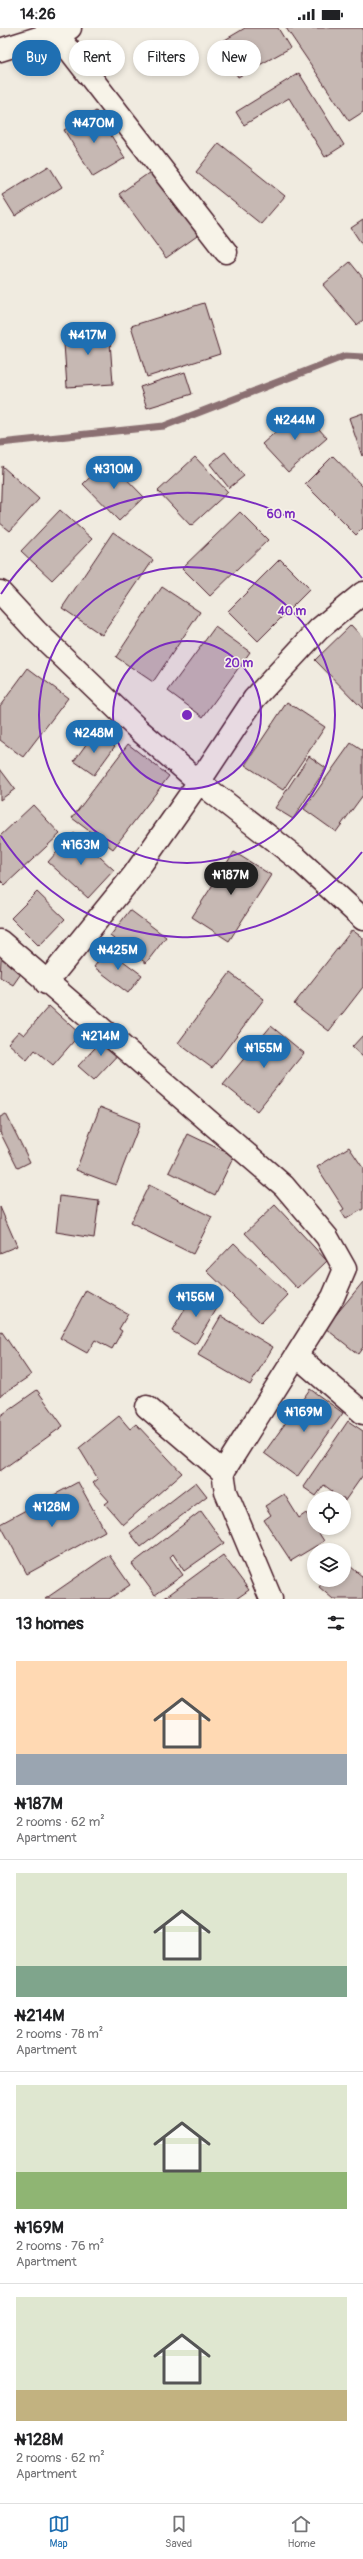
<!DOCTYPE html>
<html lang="en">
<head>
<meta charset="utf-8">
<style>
  body { margin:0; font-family:Pangolin,sans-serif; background:#f6f6f6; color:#202124; height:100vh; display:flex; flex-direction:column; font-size:15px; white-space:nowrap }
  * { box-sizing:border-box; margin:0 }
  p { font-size:13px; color:#757577 }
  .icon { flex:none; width:22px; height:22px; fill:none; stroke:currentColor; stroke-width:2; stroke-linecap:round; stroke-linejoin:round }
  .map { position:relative; height:1571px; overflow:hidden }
  .panel { display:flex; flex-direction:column; background:#fff; flex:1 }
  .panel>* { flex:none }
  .guide { position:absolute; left:12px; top:12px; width:339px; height:36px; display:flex; gap:8px }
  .buttons { position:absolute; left:307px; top:1463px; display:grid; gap:8px }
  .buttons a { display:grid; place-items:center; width:44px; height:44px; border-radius:50%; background:#fff; box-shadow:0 2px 6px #0003; font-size:20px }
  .price { position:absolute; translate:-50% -34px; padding:0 9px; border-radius:14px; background:#1f6fb2; color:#fff; font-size:13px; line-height:26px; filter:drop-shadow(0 1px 2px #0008) }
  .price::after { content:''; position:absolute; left:50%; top:24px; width:12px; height:9px; margin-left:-6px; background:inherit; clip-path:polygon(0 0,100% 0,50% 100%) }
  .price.current { background:#222; color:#fff }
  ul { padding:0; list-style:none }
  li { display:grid; align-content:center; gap:8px; height:212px; padding:0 16px }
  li+li { border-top:1px solid #e0e0e0 }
  li span { display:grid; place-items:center; height:124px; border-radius:0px; color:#555 }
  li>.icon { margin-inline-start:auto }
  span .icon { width:72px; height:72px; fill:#fffc; stroke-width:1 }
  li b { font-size:17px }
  h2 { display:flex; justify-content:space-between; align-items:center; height:48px; padding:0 16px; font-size:17px }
  .pill { padding:0 14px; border-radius:18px; background:#fff; box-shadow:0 2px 6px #0003; font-size:14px; line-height:36px }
  .pill.current { background:#1f6fb2; color:#fff }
  .status { display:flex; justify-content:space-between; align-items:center; height:28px; padding:0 20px; background:#fff; direction:ltr }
  .status svg { height:11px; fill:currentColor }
  .tabs { display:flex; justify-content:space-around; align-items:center; height:56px; border-top:1px solid #e0e0e0; background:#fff; font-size:11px; color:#757577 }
  .tabs a { display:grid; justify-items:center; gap:2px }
  .tabs .current { color:#1f6fb2 }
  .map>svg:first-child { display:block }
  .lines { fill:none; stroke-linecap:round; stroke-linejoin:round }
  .stream { stroke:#8b6f72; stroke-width:7 }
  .building { fill:#c6b8b3; stroke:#4a1f2b }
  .minor-casing { stroke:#4a1f2b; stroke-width:25 }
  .minor { stroke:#f7f3e8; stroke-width:22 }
  .ring { fill:none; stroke:#7b2cbf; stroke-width:2 }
  .centre { fill:#7b2cbf; stroke:#f7f3e8; stroke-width:2 }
  .ring-label { font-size:12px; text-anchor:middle; font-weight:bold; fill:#7b2cbf; stroke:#f7f3e8; stroke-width:3; stroke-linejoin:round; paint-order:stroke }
</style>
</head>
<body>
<div class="status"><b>14:26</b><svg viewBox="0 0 49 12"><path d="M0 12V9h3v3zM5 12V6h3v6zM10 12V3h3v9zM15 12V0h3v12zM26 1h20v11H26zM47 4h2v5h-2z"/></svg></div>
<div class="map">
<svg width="363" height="1571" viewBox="0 0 363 1571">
  <rect width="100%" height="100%" fill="#f0ebe0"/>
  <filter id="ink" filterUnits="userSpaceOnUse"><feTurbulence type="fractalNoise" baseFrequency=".025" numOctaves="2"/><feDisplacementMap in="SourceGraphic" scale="8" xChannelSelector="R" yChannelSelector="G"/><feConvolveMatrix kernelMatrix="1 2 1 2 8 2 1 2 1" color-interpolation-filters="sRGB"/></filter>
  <g filter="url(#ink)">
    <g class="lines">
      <!-- stream -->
      <path class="stream" d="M0,415l164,-17 181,-70 18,1"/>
    </g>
    <!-- building -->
    <path class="building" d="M245,0h33l12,20 -52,29 -20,-33z
      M286,0h77v84l-14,9z
      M299,45l45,72 -19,12 -36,-59 -45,27 -8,-13z
      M96,83l29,47 -32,19 -29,-47z
      M219,115l66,53 -24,28 -65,-52z
      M49,138l13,21 -47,29 -13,-21z
      M153,142l47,64 -34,24 -47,-64z
      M363,192v26l-12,-18z
      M350,234l13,16v42l-6,5 -34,-40z
      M204,275l16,51 -73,23 -16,-51z
      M109,298l4,58 -46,3 -4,-58z
      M185,344l7,22 -45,14 -7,-21z
      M301,381l26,29 -39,34 -26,-28z
      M363,385v42l-1,1 -13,-38z
      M225,424l19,24 -15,12 -19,-24z
      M333,428l30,31v41l-7,7 -51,-51z
      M195,429l33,35 -37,34 -33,-35z
      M108,432l36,37 -25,24 -36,-37z
      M2,438l37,33 -29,32 -10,-8z
      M60,482l32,29 -40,41 -31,-29z
      M240,484l28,28 -58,56 -28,-28z
      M113,504l40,28 -51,75 -40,-27z
      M280,531l30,30 -52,52 -30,-30z
      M162,559l38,25 -47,70 -37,-25z
      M351,597l12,13v71l-48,-49z
      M215,599l35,25 -47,65 -35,-26z
      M28,640l40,30 -45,59 -23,-17v-34z
      M287,674l38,25 -42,63 -38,-25z
      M95,704l20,14 -21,29 -20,-14z
      M351,715l12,8v44l-27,37 -32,-23z
      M128,716l41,32 -56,73 -41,-31z
      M309,728l17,12 -33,51 -18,-11z
      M0,741l15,20 -15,11z
      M33,777l27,29 -55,51 -5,-5v-44z
      M74,805l40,37 -26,28 -40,-36z
      M234,824l37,23 -42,66 -37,-24z
      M37,864l28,27 -26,27 -28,-28z
      M130,882l36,27 -20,26 -36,-27z
      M352,902l11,8v49l-34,44 -35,-27z
      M107,921l35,26 -14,18 -34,-26z
      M1,930l21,14 -9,13 -13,-8z
      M230,945l34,26 -52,69 -34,-25z
      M49,978l31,28 -27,31 -18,-15 -8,10 -19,-17 11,-12 5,4z
      M271,998l33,27 -47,58 -34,-27z
      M109,1005l15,15 -30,32 -16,-14z
      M363,1007v22l-11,-10z
      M100,1079l40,16 -24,62 -40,-15z
      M6,1086l24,48 -12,6 -18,-36v-15z
      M188,1106l46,22 -19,39 -46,-23z
      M349,1119l14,21v41l-17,10 -5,-8 3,-2 -27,-42z
      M149,1157l63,32 -19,37 -63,-31z
      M60,1168l39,5 -5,37 -38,-6z
      M275,1177l52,56 -29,28 -53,-56z
      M0,1179l17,39 -17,7z
      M234,1215l54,52 -27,28 -54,-52z
      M363,1254v65l-5,7 -33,-26z
      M86,1262l42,24 -9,15 3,2 -10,18 -17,-9 -8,13 -27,-15z
      M196,1263l23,14 -24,40 -23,-14z
      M221,1288l52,31 -23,38 -52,-30z
      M2,1304l29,43 -31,21v-63z
      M310,1361l33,24 -46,64 -33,-24z
      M37,1362l26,36 -63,45v-55z
      M119,1388l11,13 6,-5 46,49 -59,52 -18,-21 4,-3 -16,-18 5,-4 -19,-31z
      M348,1393l15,10v44l-19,27v-4h-16l4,-7 -8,-6 -8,11 -13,-9z
      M78,1454l27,49 -78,43 -27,-50z
      M196,1454l11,14 -66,51 -11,-14z
      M284,1466l15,24 7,-5 18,28 -33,20 -27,-41 7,-5 -6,-9z
      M201,1483l23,32 -40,28 -11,-17 -3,3 13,18 -28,20 -23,-31z
      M109,1527l21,30 -21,14h-64z
      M223,1527l26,35 -13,9h-73z
      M344,1533l19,16v22h-30l-14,-12 6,-7h19z"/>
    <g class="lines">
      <defs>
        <path id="minor" d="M57,6l169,218
          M0,22l70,-22
          M0,564l36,39 103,99 60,52 99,77 65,60
          M0,913l284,245 43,51 18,32 -12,28 -110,175
          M46,955l87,-107 66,-94 55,-83 65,-70 44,-36
          M297,1328l66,57
          M147,1379l76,65 3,20 45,107"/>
      </defs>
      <!-- minor casing -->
      <use href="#minor" class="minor-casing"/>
      <!-- minor -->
      <use href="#minor" class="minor"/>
    </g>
  </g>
  <!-- distance rings -->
  <circle cx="187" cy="687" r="74" fill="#7b2cbf" fill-opacity=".12"/>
  <g class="ring">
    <circle cx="187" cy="687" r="74"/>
    <circle cx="187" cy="687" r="148"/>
    <path d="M362 824A222 222 0 0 1 1 808M1 566A222 222 0 0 1 362 550"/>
  </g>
  <circle cx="187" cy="687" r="6" class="centre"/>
  <g class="ring-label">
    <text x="281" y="490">60 m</text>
    <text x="292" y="587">40 m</text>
    <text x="239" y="639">20 m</text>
  </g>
</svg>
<div class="buttons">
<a><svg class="icon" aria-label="locate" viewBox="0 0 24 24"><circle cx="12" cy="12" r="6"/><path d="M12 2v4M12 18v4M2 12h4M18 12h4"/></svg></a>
<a><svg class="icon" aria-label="layers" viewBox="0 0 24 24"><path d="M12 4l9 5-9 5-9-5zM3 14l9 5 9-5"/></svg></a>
</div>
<b class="price" style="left:94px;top:116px">₦470M</b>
<b class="price" style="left:88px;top:328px">₦417M</b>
<b class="price" style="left:295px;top:413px">₦244M</b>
<b class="price" style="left:114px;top:462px">₦310M</b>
<b class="price" style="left:94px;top:726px">₦248M</b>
<b class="price" style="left:81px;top:838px">₦163M</b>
<b class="price current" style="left:231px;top:868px">₦187M</b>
<b class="price" style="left:118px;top:943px">₦425M</b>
<b class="price" style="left:101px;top:1029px">₦214M</b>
<b class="price" style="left:264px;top:1041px">₦155M</b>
<b class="price" style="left:196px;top:1290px">₦156M</b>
<b class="price" style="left:304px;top:1405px">₦169M</b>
<b class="price" style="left:52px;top:1500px">₦128M</b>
<div class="guide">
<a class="pill current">Buy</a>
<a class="pill">Rent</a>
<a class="pill">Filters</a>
<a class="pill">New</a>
</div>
</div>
<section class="panel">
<h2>13 homes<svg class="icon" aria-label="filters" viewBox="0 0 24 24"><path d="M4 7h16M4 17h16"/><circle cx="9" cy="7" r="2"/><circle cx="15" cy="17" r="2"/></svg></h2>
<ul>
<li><span style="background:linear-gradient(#ffd9b3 75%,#9aa5b1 0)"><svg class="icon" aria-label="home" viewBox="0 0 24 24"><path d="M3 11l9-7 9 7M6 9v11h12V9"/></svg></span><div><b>₦187M</b><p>2 rooms · 62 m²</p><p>Apartment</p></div></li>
<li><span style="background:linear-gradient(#dfe7d0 75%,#7fa58c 0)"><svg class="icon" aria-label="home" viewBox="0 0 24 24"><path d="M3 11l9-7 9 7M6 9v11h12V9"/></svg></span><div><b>₦214M</b><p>2 rooms · 78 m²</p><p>Apartment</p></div></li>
<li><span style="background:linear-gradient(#dfe7d0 70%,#8fb573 0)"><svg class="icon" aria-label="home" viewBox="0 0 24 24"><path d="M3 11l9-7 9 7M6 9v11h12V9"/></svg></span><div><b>₦169M</b><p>2 rooms · 76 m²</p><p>Apartment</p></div></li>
<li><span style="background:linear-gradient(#dfe7d0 75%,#c2b280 0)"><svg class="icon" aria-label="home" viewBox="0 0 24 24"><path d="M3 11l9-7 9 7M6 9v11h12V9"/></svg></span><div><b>₦128M</b><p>2 rooms · 62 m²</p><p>Apartment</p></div></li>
</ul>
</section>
<nav class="tabs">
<a class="current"><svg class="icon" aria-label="map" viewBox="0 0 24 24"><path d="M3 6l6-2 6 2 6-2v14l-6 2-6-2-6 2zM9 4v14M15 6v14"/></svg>Map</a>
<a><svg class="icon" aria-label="saved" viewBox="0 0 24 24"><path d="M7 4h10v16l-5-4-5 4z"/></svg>Saved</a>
<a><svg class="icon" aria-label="home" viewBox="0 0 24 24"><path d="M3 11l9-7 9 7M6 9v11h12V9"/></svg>Home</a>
</nav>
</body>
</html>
